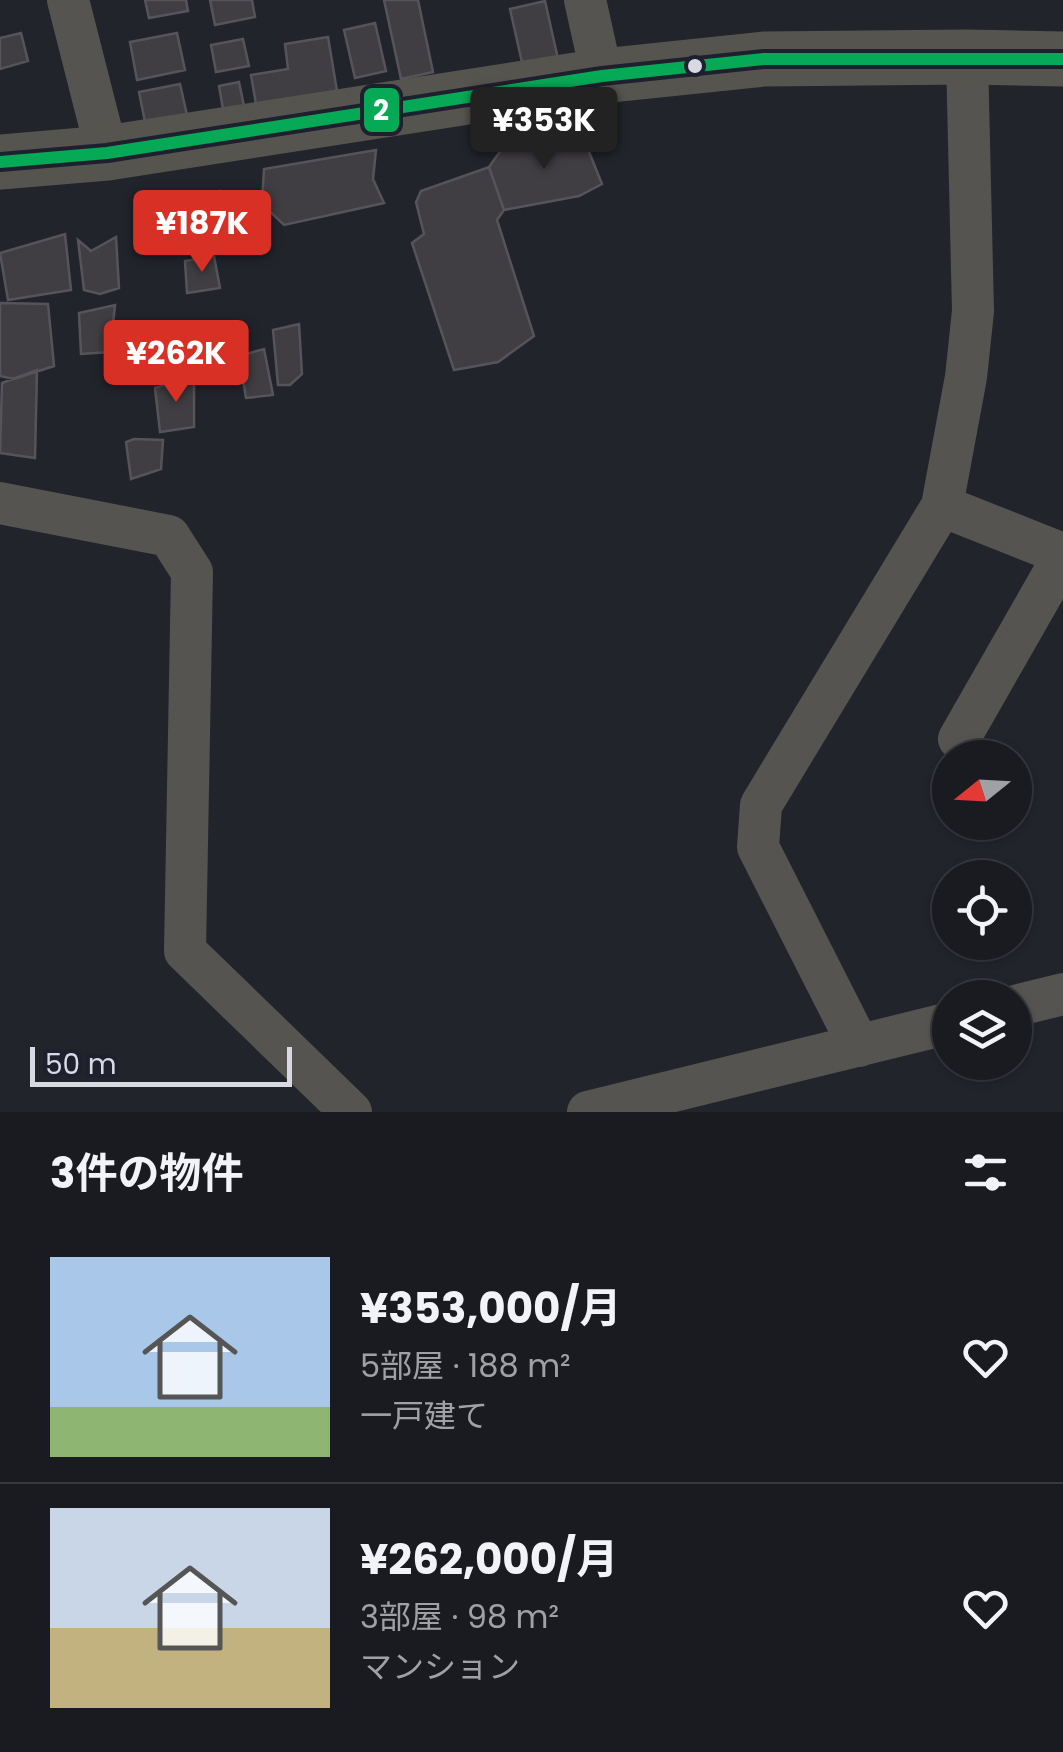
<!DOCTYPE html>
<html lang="ja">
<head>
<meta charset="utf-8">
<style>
  body { margin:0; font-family:Poppins,"Noto Sans JP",sans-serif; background:#27282e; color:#f1f3f6; height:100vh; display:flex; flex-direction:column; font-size:38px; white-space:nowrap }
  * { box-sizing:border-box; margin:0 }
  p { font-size:32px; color:#9fa1a5 }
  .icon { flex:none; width:55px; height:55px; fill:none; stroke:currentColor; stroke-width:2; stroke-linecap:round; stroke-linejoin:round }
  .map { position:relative; height:1112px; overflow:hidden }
  .side { display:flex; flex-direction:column; background:#1a1b21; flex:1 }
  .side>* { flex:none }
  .needle { width:65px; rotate:252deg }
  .tools { position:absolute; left:932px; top:740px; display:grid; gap:20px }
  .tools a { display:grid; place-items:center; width:100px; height:100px; border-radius:50%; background:#1a1b21; box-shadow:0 2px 8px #0004,0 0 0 2px #38393f; font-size:50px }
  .scale { position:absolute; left:30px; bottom:25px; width:262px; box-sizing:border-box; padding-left:10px; border:5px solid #d8d9e3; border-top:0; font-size:28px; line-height:35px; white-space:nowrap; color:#d8d9e3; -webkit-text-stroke:8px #1f202f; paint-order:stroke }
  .price { position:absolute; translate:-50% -85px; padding:0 22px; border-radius:10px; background:#d93025; color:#fff; font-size:32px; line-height:65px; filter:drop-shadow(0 2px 5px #0008) }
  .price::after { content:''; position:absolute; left:50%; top:60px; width:30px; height:22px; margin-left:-15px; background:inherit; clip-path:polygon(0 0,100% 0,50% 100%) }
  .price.active { background:#222; color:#fff }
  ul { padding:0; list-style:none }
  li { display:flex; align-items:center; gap:30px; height:250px; padding:0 50px }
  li+li { border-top:2px solid #38393f }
  li span { display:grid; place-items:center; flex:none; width:280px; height:200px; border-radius:0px; color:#555 }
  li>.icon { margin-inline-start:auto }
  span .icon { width:120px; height:120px; fill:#fffc; stroke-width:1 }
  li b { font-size:42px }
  h2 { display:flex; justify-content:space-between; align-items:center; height:120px; padding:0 50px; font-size:42px }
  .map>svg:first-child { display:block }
  .building { fill:#403e43; stroke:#56545a; stroke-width:2.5 }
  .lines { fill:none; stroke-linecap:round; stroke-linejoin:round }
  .street { stroke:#565450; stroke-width:42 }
  .secondary { stroke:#56544e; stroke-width:55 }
  .bus-1-casing { stroke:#1f202f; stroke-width:20 }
  .bus-1 { stroke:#06aa56; stroke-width:12 }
  .bus-dot { fill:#d8d9e3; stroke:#1f202f; stroke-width:4 }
  .line-badge { stroke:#1f202f; stroke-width:4 }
  .badge-label { font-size:28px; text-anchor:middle; font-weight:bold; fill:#fff }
</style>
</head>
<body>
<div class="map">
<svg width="1063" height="1112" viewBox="0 0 1063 1112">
  <rect width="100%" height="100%" fill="#22242c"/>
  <!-- building -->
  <path class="building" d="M145,0h41l2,11 -39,7z
    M210,0h42l3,17 -40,8z
    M384,0h34l15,72 -32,7z
    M545,1l13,58 -35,8 -13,-58z
    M375,23l11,48 -31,7 -11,-48z
    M21,33l7,28 -28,8v-31z
    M177,33l8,37 -48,10 -7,-38z
    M328,37l10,60 -81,13 -6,-35 37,-6 -3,-25z
    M243,39l6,27 -33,6 -5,-27z
    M239,82l6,29 -21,4 -5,-29z
    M180,84l9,40 -42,8 -8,-40z
    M569,137h14l19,47 -23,12 -75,14 -15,-43 15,-21z
    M376,150l-3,29 11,24 -100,22 -22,-21 2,-35z
    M489,167l15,43 -7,10 37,116 -36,26 -44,8 -42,-127 12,-9 -8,-32 5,-11z
    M220,191l7,51 -48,9 -9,-51 17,2z
    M65,234l6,56 -63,10 -8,-47z
    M116,237l3,51 -19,6 -16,-4 -6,-50 13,11z
    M214,256l6,32 -33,5 -2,-32z
    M0,303l48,1 6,62 -40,13 -14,-3z
    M115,305l-5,47 -29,2 -2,-41z
    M299,324l3,50 -12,11h-12l-5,-55z
    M264,349l9,46 -27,3 -7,-42z
    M37,370l-2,88 -35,-5 2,-70z
    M194,376v51l-34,5 -5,-44z
    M134,439l29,1 -2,29 -30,10 -5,-37z"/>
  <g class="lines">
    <!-- street -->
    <path class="street" d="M68,0l39,153
      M585,0l17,76
      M0,503l169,33 23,36 -7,379 166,161
      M942,506l121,48
      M959,739l104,-182
      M1015,1006l48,-12
      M859,1046l-101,-199 3,-42 181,-299 24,-129 7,-66 -6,-254
      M588,1112l362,-89"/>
    <!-- secondary -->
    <path class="secondary" d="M0,162l107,-9 495,-77 162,-17 203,-2 96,2"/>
    <defs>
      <path id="bus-1" d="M0,162l107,-9 495,-77 162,-17h299"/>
    </defs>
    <!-- bus-1 casing -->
    <use href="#bus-1" class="bus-1-casing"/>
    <!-- bus-1 -->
    <use href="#bus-1" class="bus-1"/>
  </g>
  <!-- markers -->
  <circle class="bus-dot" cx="695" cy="66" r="9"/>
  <rect class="line-badge" x="362" y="86" width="39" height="48" rx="10" fill="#06aa56"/>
  <g class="badge-label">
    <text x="381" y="120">2</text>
  </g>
</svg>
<div class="tools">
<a><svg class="needle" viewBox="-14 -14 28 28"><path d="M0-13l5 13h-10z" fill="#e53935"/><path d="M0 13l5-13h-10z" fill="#9fa1a5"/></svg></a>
<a><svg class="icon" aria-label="locate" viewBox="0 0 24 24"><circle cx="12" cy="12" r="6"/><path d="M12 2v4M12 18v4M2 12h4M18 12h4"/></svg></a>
<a><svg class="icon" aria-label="layers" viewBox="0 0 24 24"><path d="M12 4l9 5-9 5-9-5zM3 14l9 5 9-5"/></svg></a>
</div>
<div class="scale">50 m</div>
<b class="price active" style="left:544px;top:172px">¥353K</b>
<b class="price" style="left:202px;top:275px">¥187K</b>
<b class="price" style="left:176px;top:405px">¥262K</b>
</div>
<section class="side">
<h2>3件の物件<svg class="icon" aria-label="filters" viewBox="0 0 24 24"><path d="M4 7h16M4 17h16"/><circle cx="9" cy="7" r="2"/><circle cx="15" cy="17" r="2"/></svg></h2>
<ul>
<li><span style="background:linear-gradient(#a9c7e8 75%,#8fb573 0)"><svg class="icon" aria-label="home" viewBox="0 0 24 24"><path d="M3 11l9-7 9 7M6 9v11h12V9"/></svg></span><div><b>¥353,000/月</b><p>5部屋 · 188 m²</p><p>一戸建て</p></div><svg class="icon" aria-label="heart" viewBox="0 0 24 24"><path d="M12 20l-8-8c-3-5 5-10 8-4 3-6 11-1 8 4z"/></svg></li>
<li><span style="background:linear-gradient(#c9d6e8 60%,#c2b280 0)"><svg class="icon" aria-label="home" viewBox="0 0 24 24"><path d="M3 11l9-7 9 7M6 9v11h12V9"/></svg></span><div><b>¥262,000/月</b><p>3部屋 · 98 m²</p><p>マンション</p></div><svg class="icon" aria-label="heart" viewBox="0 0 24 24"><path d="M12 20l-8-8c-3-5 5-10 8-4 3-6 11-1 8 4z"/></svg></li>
</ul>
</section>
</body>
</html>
